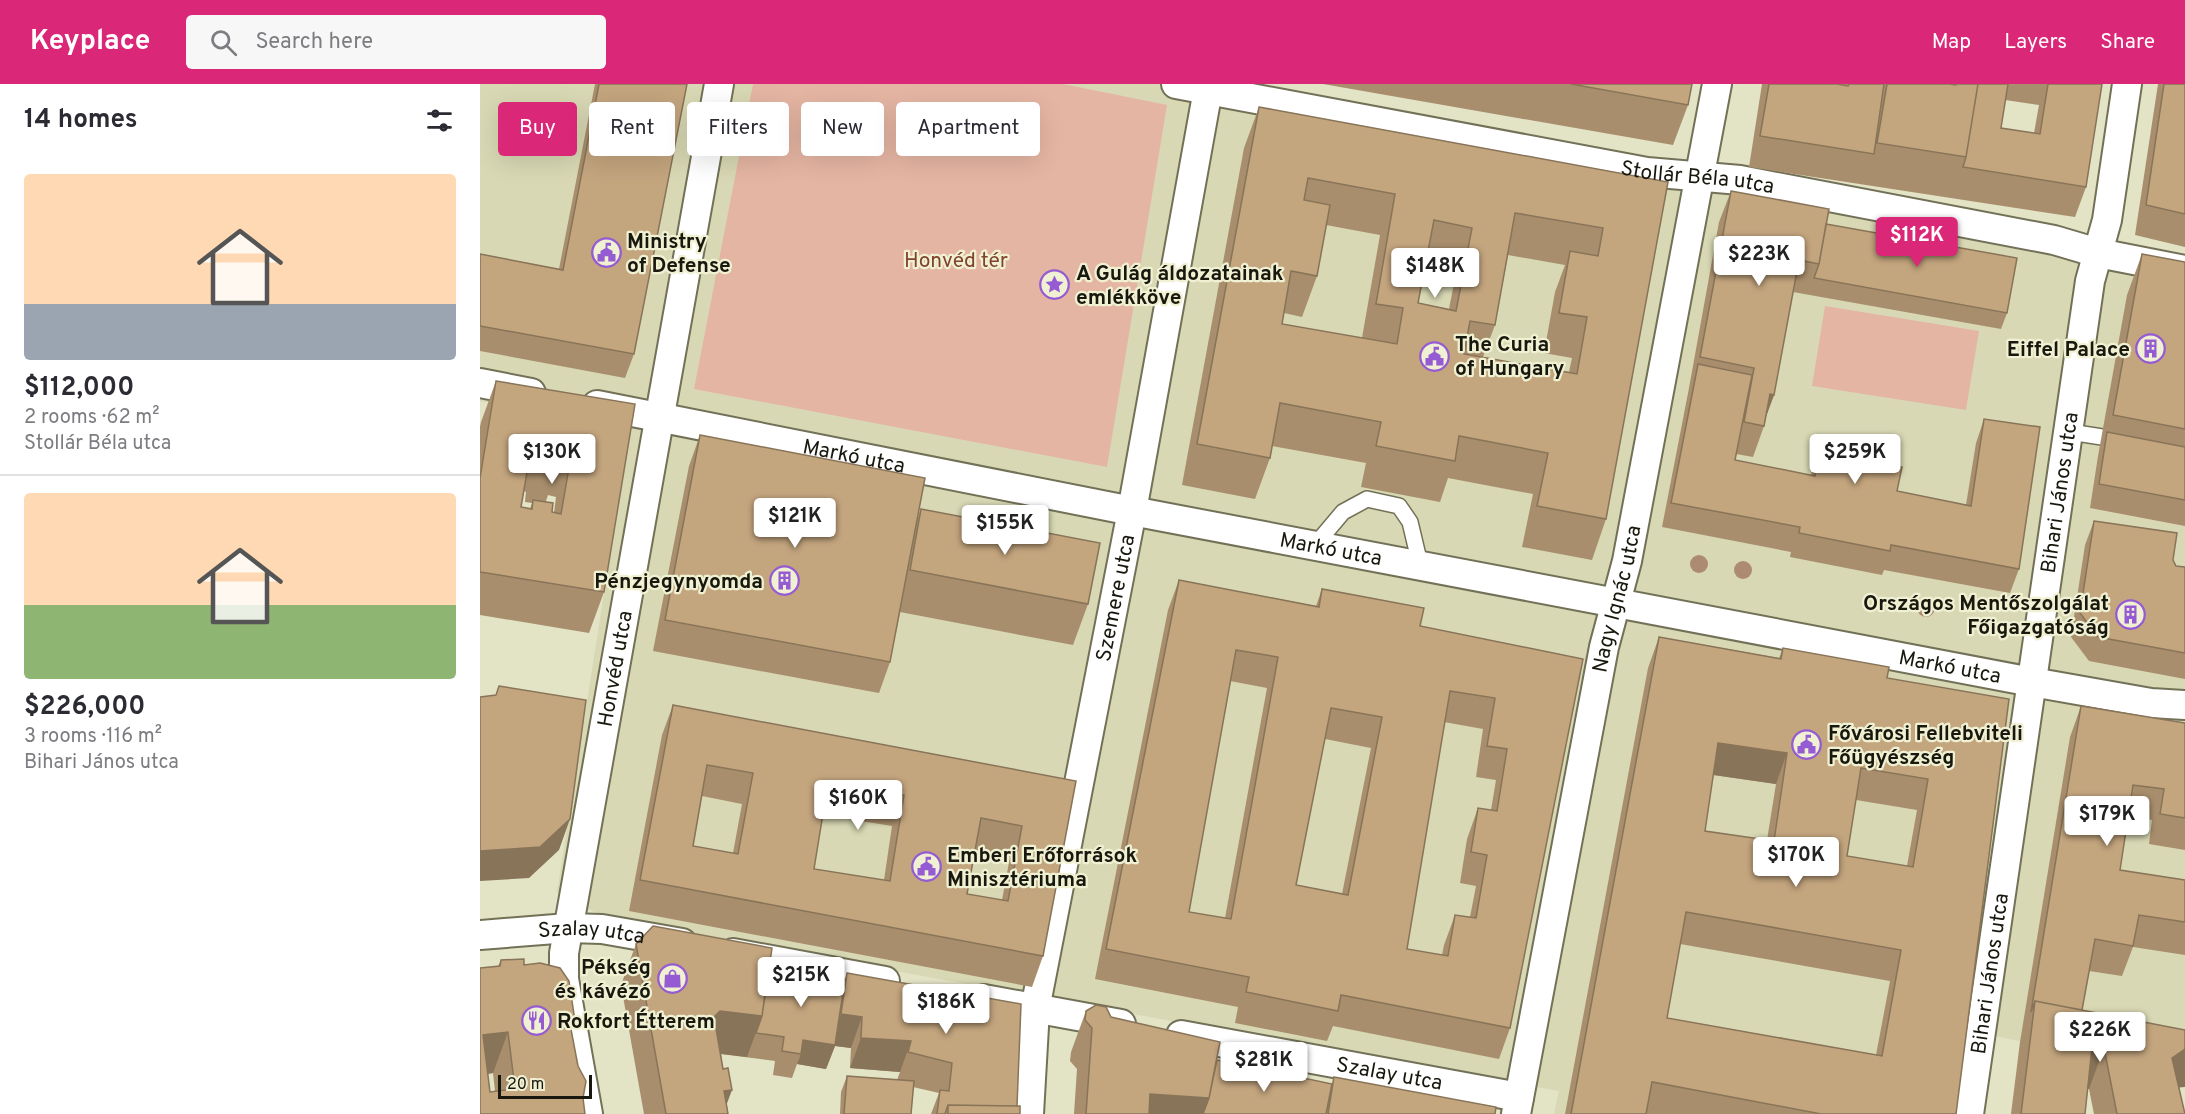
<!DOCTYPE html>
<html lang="en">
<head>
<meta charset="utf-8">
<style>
  body { margin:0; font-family:Overpass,sans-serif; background:#f7f7f7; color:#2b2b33; height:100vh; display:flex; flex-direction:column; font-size:22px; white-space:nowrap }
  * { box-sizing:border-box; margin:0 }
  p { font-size:20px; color:#7c7c81 }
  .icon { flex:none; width:33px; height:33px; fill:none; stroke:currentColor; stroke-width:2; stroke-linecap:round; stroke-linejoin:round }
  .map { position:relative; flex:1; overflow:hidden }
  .drawer { display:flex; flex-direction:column; background:#fff; width:480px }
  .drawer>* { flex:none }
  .guide { position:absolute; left:18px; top:18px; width:570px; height:54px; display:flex; gap:12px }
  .scale { position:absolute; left:18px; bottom:15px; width:94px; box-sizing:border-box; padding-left:6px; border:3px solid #19180e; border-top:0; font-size:16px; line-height:21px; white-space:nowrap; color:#19180e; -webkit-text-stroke:4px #f0f0d3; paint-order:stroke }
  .price { position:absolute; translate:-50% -51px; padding:0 14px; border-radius:6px; background:#fff; color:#222; font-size:20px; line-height:39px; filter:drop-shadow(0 2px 3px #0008) }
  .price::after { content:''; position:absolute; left:50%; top:36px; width:18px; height:14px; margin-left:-9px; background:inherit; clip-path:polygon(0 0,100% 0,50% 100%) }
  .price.selected { background:#db2777; color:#fff }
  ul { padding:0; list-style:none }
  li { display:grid; align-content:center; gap:12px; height:318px; padding:0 24px }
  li+li { border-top:2px solid #e1e1e2 }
  li span { display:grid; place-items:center; height:186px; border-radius:6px; color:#555 }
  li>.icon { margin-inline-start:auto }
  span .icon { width:108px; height:108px; fill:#fffc; stroke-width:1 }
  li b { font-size:26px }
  h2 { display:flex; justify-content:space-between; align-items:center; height:72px; padding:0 24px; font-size:26px }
  .pill { padding:0 21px; border-radius:6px; background:#fff; box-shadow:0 6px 24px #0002; font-size:21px; line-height:54px }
  .pill.selected { background:#db2777; color:#fff }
  header { display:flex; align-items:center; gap:36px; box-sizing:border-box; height:84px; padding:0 30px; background:#db2777; color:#fff }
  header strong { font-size:28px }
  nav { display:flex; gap:33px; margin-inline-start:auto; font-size:21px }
  .search { width:420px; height:54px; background:#f7f7f7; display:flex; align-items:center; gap:15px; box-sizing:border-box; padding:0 21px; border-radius:6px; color:#7c7c81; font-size:22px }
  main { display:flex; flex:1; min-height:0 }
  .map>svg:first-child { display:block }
  .built { fill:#d8d8b4 }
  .green { fill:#e5b5a3 }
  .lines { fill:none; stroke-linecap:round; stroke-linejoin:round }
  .lane-casing { stroke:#727157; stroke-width:18 }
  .street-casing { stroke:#727157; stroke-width:32 }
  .lane { stroke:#fff; stroke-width:15 }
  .street { stroke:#fff; stroke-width:28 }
  .tree { fill:#ad8b71 }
  .wall { fill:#a88e6c; fill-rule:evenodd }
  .shaded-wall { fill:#887458 }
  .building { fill:#c3a57e; stroke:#887458; stroke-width:1.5; fill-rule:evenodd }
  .labels { text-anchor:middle; stroke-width:4.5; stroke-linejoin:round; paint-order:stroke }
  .street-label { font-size:21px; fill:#19180e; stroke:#f0f0d3 }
  .poi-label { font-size:21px; font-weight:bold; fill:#19180e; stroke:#f0f0d3; text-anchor:start }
  .park-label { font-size:21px; fill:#81432b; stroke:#f0f0d3 }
</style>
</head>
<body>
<header>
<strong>Keyplace</strong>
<div class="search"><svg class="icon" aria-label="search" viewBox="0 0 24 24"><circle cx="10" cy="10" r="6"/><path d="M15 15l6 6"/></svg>Search here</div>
<nav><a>Map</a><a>Layers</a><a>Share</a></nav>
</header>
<main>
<section class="drawer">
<h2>14 homes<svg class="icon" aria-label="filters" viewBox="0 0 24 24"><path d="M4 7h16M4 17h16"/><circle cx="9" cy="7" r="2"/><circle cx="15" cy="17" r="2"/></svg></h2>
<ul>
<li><span style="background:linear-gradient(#ffd9b3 70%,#9aa5b1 0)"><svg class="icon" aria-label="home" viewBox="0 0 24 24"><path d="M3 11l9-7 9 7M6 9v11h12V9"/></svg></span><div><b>$112,000</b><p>2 rooms · 62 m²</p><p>Stollár Béla utca</p></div></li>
<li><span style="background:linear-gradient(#ffd9b3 60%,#8fb573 0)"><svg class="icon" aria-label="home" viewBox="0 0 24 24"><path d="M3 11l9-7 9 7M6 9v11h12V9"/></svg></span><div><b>$226,000</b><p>3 rooms · 116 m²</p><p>Bihari János utca</p></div></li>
</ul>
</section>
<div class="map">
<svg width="1705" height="1030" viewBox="0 0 1705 1030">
  <rect width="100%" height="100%" fill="#e3e3c6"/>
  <!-- built -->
  <path class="built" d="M0,0h743l962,177v812l-216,-42 -11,83h-404l5,-23 -952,-172 -50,-27 73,-464 -150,-27z"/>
  <!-- green -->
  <path class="green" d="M273,0h310l104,21 -60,362 -413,-78z
    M1345,222l154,25 -13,79 -154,-24z"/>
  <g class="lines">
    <defs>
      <path id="lane" d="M1590,348l32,5
        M836,460l27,-32 24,-13 32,7 11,16 10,42"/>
      <g id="street">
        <path id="s1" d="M696,0l471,88 93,8 314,60 44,13 87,17"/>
        <path d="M0,299l51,10"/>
        <path id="s2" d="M117,321l535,106 900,171 119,21 34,2"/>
        <path id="s3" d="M0,851l88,-7 34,1 80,14"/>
        <path d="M253,869l152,28"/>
        <path d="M504,915l137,25"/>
        <path id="s4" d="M701,951l338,62"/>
        <path id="s5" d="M108,1030l-24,-135v-26l155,-869"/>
        <path id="s6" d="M549,1030l6,-105 97,-498 77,-427"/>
        <path id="s7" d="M1036,1030l88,-467 23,-86 90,-477"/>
        <path id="s8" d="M1489,1030l121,-833 17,-61 20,-136"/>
      </g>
    </defs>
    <!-- lane casing -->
    <use href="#lane" class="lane-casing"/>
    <!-- street casing -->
    <use href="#street" class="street-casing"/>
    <!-- lane -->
    <use href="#lane" class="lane"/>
    <!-- street -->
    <use href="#street" class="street"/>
  </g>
  <!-- trees -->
  <g class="tree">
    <circle cx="1219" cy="480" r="9"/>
    <circle cx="1263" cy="486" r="9"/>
    <circle cx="1446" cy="524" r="9"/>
  </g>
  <!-- wall -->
  <path class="wall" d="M115,0h92l-53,270 -9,24 -145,-27v-97l79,15z
    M843,0h369l-4,21 -15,40z
    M1282,0h75l5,1v-1h260l-16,103 -11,30 -326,-50zM1525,16l34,5 -5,28 -33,-5z
    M1678,0h27v163l-50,-12z
    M779,23l409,75 -62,337 -14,41 -70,-13 11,-53 -85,-16 -8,24 -79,-15 5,-24 -94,-17 -2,12 -15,41 -73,-14 62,-337zM846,141l54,10 -18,103 -80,-14 2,-11 18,4 15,-41zM1028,171l57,10 -10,27 -11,61 28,5 -3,14 -86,-15 12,-32zM946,179l31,5 -8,41 -31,-6z
    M1251,107l95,33 181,89 -6,16 -208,-37 -19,103 -8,21 -2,10 -11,31 -17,-3 -1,6 76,15 9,-24 17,4 4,-13 42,21 14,28 69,14 10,-62 8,-24 35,150 -9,24 -126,-23 -2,5 -92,-18 1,-5 -129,-25 27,-139 30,-166z
    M1662,170l43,175v97l-95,-18 8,-52 29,-161z
    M16,297l139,23 -31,188 -15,41 -109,-18v-188l1,-5zM44,407l2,1 -1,10 7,1 -2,6 -9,-2zM68,411l8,2 -2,16 -2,-1 -6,-11z
    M220,351l217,85 4,-11 167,95 -15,41 -173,-33 -10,50 -11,31 -226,-42 36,-185z
    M1614,437l79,39 3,6 9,1v112l-96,-18 -18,-24 14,-92z
    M699,496l137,26 6,-17 98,37 163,33 -73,369 -11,31 -166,-33 -6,15 -92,-18 3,-16 -143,-28 73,-369zM750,597l37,7 -42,230 -36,-6zM964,638l39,7 -7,48 20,3 -5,30 -13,-2 -11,31 -7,44 16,3 -6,31 -15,-2 -11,30 -2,10 -35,-6zM845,655l46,9 -29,146 -46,-9z
    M1179,553l120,21 4,-10 104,30 122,21 -53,415h-391l83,-446zM1233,691l63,9 -9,56 -62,-9zM1376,716l61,10 -10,56 -60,-10zM1200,860l210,37 -14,74 -209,-37z
    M193,621l403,76 -33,175 -11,31 -403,-76 33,-176zM222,712l40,8 -9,49 -40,-7zM343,731l69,11 -8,54 -70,-11zM495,766l35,7 -8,43 -35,-6z
    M1601,622l104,17v127l-36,-6 3,-24 -24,-4 -8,54 65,10v75l-52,-8 -11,29 -33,-5 -7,39 103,77h-6l6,27h-91l-5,-25h-1l-3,25h-74l9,-72 50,-305z
    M156,860l133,21 76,14 2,-6 170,133 3,8h-89l8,-21 -26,-6 -2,27h-71l1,-22 6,-16 50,4 3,-8 -50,-4 1,-20 -16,-2 -9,23 -29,-5 -5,14 -19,-3 2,-14 -54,-7 7,60h-84l-23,-129z
    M21,876l23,5 47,66 12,67 -103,16 18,-148zM13,989l2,18 -5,1 -3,-18z
    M606,927l25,6 106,43 115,24 2,-7 161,37h-421l3,-45 -7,-8 1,-9z"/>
  <!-- shaded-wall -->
  <path class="shaded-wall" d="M1290,310l4,1 -11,30z
    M1238,659l69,10 -11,31 -69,-10z
    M90,735l-11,31 -30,28 -49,3v-30z
    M240,927l42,5 -15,41 -42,-5 9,-35z
    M361,930l21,3 -11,31 -16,-2 -9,23 -29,-5 4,-10 2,-14 27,4z
    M95,937l-15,41 10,-38z
    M28,948l-15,41 -13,2 3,-40z
    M381,954l50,3 -11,31 -50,-4z
    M1612,963l12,1 -15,41 -11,-1z
    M1705,965v38l-12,1 -1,-30z
    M252,1006l-9,24 1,-23z
    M670,1010l59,4 -6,16h-60z"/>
  <!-- building -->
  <path class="building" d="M119,0h88l-53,270 -154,-28v-72l83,16z
    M1091,0h121l-4,21z
    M1289,0h68l11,2 1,-2h35l-10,70 -114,-18z
    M1407,0h62l7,1 1,-1h21l-12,73 -89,-14z
    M1498,0h30l-7,44 39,6 8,-50h54l-16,103 -123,-20 3,-10z
    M1684,0h21v130l-39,-9z
    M779,23l409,75 -62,337 -69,-13 11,-53 -89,-17 -4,25 -79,-15 5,-24 -101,-19 -10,55 -73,-14zM828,94l87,16 -19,110 27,4 -6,36 -115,-20 9,-53 26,5 13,-71 -26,-5zM1035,129l88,15 -5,28 -28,-5 -11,62 28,4 -10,57 -113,-20 6,-33 25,4zM954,136l38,8 -16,83 -38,-8z
    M1251,107l98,18 -10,55 -20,-4 -25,135 -4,-1 -6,32 -20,-4 10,-54 -54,-11z
    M1346,140l191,34 -10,55 -193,-35 5,-14z
    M1662,170l43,8v167l-72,-14z
    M1218,280l54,11 -17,85 80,16 5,-25 19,4 2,-13 44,8 -2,13 19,4 -5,24 74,15 13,-87 56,8 -21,142 -128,-24 -1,6 -91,-18 1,-6 -129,-24z
    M16,297l139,23 -31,188 -124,-20v-94zM51,365l10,2 -1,10 19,3 2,-10 10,2 -10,58 -9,-2 1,-9 -20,-3 -1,9 -11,-2z
    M1627,348l78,15v53l-86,-16z
    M220,351l225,43 -35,184 -225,-42z
    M441,425l179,34 -12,61 -178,-34z
    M1614,437l83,12 -4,27 3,6 9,1v86l-87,-16 -18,-24z
    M699,496l140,27 3,-18 102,19 -4,18 163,33 -73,369 -169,-33 -3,16 -92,-19 3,-15 -143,-28zM756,566l42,7 -47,262 -42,-7zM970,607l45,7 -8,48 20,3 -10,62 -19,-3 -7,44 16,3 -11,63 -21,-3 -7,41 -41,-7zM851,624l51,9 -34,178 -52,-10z
    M1179,553l122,22 2,-11 106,19 -2,11 122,21 -53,415h-135l-169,-32 -6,32h-75zM1238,659l69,10 -13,88 -69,-10zM1381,684l67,11 -15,88 -66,-11zM1206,828l215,38 -19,106 -215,-38z
    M19,602l87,14 -16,119 -30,28 -60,4v-154l16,-2z
    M193,621l403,76 -33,175 -403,-76zM227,681l46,8 -15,81 -45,-8zM348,699l76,12 -14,86 -76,-12zM501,734l41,8 -14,75 -41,-7z
    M1601,622l104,17v95l-25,-4 4,-25 -31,-4 -13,85 65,10v42l-46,-7 -6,31 -38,-7 -13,71 -47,-9 -4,11z
    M173,842l119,22 -10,68 -42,-5 -6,6 9,52 5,-1 4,22 -8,1 4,23h-62l-30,-170z
    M44,875v6l16,-2 20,5 9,13 6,40 -5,3 8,42 8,15 -3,17 2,16h-105v-146l20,-2 1,-6zM28,948l7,57 -25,3 -7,-57z
    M289,881l76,14 -10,66 -32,-5 -2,14 -19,-3 2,-14 -28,-4 6,-17z
    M367,889l174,31 -4,102 -69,-1 -3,9h-8l3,-24 9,1 3,-28 -44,-11 3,-11 -50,-3 1,-21 -21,-3z
    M1555,917l150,29v19l-13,9 13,56h-68l-13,-66 -12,-1 -7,67h-64z
    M616,921l10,2 5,10 109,25 -11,56 -59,-4 -1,20h-63l6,-86 -7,-8 1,-9z
    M737,976l115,24 -6,30h-123l6,-16z
    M367,992l67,5 -3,33h-67z
    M854,993l162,30 -1,7h-167z
    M468,1021l72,1v8h-72z"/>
  <!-- icons -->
  <defs>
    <symbol id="civic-ring" viewBox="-11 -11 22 22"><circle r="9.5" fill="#f0f0d3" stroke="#955bd3" stroke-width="1.5"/><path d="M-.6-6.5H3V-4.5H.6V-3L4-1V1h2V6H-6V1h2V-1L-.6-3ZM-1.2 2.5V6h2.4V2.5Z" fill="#955bd3"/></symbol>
    <symbol id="sight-ring" viewBox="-11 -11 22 22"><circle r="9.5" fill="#f0f0d3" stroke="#955bd3" stroke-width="1.5"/><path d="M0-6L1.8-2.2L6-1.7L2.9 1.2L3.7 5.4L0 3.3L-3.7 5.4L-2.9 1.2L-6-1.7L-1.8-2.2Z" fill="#955bd3"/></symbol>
    <symbol id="building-ring" viewBox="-11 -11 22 22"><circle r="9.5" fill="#f0f0d3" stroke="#955bd3" stroke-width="1.5"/><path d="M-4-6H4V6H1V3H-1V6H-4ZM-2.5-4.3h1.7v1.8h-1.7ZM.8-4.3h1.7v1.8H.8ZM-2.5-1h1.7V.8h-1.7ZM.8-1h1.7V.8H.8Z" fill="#955bd3"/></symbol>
    <symbol id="shop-ring" viewBox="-11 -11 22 22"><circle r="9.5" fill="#f0f0d3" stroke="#955bd3" stroke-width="1.5"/><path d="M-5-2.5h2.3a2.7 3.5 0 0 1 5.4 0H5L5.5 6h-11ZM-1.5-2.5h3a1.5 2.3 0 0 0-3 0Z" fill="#955bd3"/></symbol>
    <symbol id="restaurant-ring" viewBox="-11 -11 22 22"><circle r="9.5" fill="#f0f0d3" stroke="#955bd3" stroke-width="1.5"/><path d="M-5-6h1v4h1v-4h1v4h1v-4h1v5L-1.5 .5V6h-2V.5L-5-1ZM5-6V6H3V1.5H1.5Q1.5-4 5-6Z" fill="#955bd3"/></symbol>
  </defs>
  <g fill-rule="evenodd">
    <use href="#civic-ring" x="110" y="152" width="33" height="33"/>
    <use href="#sight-ring" x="558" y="184" width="33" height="33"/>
    <use href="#building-ring" x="1654" y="248" width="33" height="33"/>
    <use href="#civic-ring" x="938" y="256" width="33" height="33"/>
    <use href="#building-ring" x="288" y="480" width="33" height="33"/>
    <use href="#building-ring" x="1634" y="514" width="33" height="33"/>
    <use href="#civic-ring" x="1310" y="644" width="33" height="33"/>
    <use href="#civic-ring" x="430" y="766" width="33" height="33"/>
    <use href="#shop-ring" x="176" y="878" width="33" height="33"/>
    <use href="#restaurant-ring" x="40" y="920" width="33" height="33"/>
  </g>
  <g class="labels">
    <!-- street labels -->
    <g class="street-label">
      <text dy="7" stroke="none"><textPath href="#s1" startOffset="530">Stollár Béla utca</textPath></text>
      <text dy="7" stroke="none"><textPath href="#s2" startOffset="262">Markó utca</textPath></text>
      <text dy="7" stroke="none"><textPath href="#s8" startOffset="628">Bihari János utca</textPath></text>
      <text dy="7" stroke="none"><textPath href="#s2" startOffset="748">Markó utca</textPath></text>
      <text dy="7" stroke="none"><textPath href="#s6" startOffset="524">Szemere utca</textPath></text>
      <text dy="7" stroke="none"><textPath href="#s7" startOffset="525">Nagy Ignác utca</textPath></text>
      <text dy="7" stroke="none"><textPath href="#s2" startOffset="1378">Markó utca</textPath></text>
      <text dy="7" stroke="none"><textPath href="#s5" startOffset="452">Honvéd utca</textPath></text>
      <text dy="7" stroke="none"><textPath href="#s3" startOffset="112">Szalay utca</textPath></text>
      <text dy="7" stroke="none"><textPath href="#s8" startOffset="142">Bihari János utca</textPath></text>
      <text dy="7" stroke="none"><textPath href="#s4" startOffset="212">Szalay utca</textPath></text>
    </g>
    <!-- poi labels -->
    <g class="poi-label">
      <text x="147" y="164">Ministry<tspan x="147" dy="24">of Defense</tspan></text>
      <text x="596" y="196">A Gulág áldozatainak<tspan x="596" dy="24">emlékköve</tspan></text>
      <text x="975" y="267">The Curia<tspan x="975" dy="24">of Hungary</tspan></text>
      <text x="1650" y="272" text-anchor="end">Eiffel Palace</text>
      <text x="283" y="504" text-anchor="end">Pénzjegynyomda</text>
      <text x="1629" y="526" text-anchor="end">Országos Mentőszolgálat<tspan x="1629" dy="24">Főigazgatóság</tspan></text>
      <text x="1348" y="656">Fővárosi Fellebviteli<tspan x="1348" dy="24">Főügyészség</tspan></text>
      <text x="467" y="778">Emberi Erőforrások<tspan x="467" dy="24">Minisztériuma</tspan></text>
      <text x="171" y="890" text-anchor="end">Pékség<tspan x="171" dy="24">és kávézó</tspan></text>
      <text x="77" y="944">Rokfort Étterem</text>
    </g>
    <!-- park labels -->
    <g class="park-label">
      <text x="476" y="183">Honvéd tér</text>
    </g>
  </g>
</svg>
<div class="scale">20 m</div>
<b class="price selected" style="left:1437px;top:184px">$112K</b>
<b class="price" style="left:1279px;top:203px">$223K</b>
<b class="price" style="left:955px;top:215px">$148K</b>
<b class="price" style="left:72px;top:401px">$130K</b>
<b class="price" style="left:1375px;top:401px">$259K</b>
<b class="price" style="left:315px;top:465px">$121K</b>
<b class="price" style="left:525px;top:472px">$155K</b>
<b class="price" style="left:378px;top:747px">$160K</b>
<b class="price" style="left:1627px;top:763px">$179K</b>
<b class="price" style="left:1316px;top:804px">$170K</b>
<b class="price" style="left:321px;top:924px">$215K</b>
<b class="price" style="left:466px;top:951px">$186K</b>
<b class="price" style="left:1620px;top:979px">$226K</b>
<b class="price" style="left:784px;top:1009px">$281K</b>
<div class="guide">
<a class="pill selected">Buy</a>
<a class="pill">Rent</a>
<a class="pill">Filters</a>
<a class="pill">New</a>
<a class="pill">Apartment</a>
</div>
</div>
</main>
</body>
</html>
